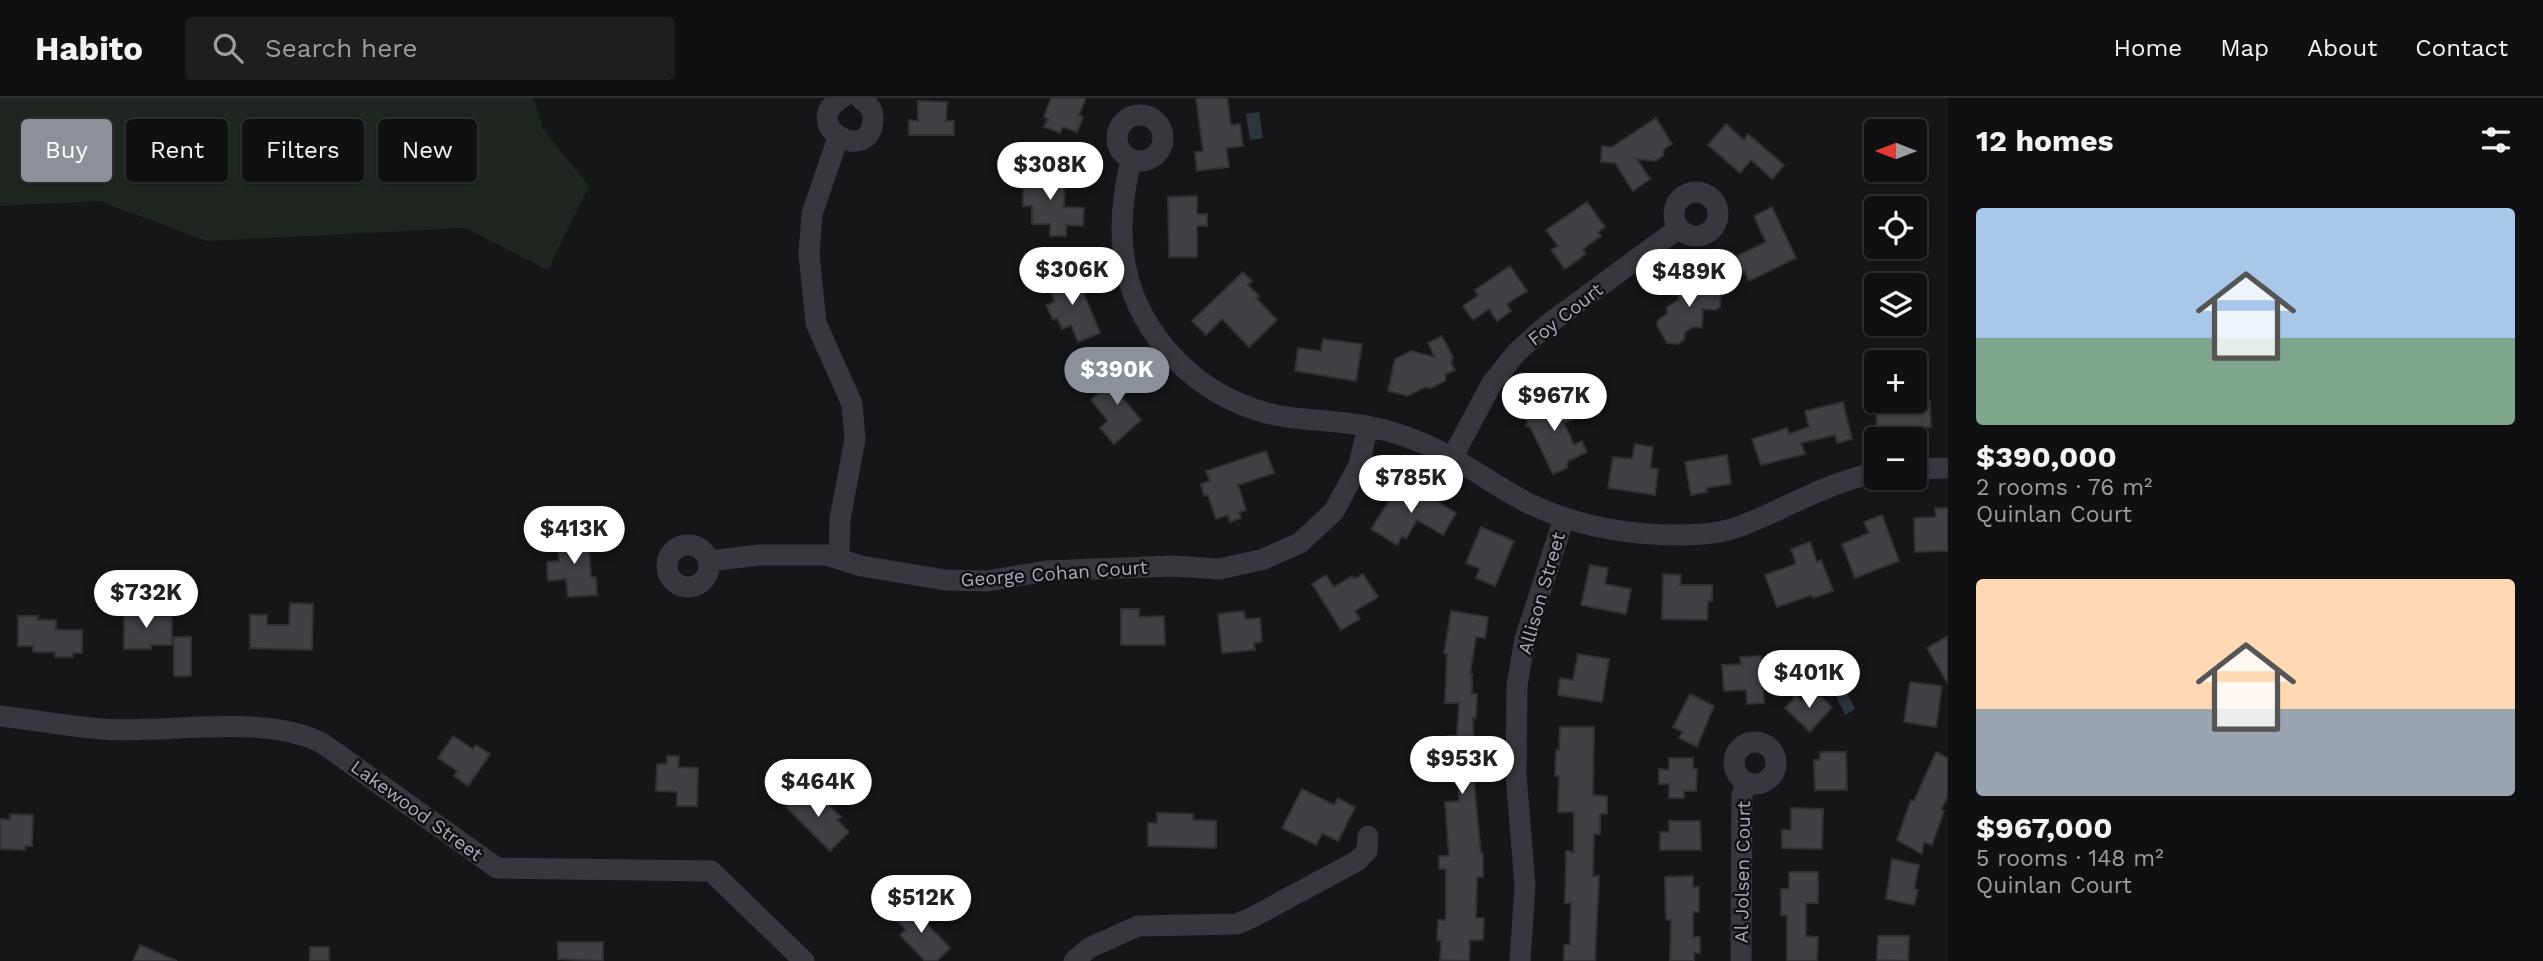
<!DOCTYPE html>
<html lang="en">
<head>
<meta charset="utf-8">
<style>
  body { margin:0; font-family:"Work Sans",sans-serif; background:#1e1e20; color:#f1f3f6; height:100vh; display:flex; flex-direction:column; font-size:26px; white-space:nowrap }
  * { box-sizing:border-box; margin:0 }
  p { font-size:23px; color:#9c9d9f }
  .icon { flex:none; width:38px; height:38px; fill:none; stroke:currentColor; stroke-width:2; stroke-linecap:round; stroke-linejoin:round }
  .map { position:relative; flex:1; overflow:hidden }
  .drawer { display:flex; flex-direction:column; background:#101012; width:595px }
  .drawer>* { flex:none }
  .top-card { position:absolute; left:21px; top:21px; width:665px; height:63px; display:flex; gap:14px }
  .needle { width:46px; rotate:270deg }
  .tools { position:absolute; left:1864px; top:21px; display:grid; gap:14px }
  .tools a { display:grid; place-items:center; width:63px; height:63px; border-radius:7px; background:#101012; box-shadow:0 2px 5px #0004,0 0 0 2px #303032; font-size:35px }
  .price { position:absolute; translate:-50% -60px; padding:0 16px; border-radius:24px; background:#fff; color:#222; font-size:23px; line-height:46px; filter:drop-shadow(0 2px 4px #0008) }
  .price::after { content:''; position:absolute; left:50%; top:42px; width:21px; height:16px; margin-left:-10px; background:inherit; clip-path:polygon(0 0,100% 0,50% 100%) }
  .price.current { background:#8c9099; color:#fff }
  ul { padding:0; list-style:none }
  li { display:grid; align-content:center; gap:14px; height:371px; padding:0 28px }
  li span { display:grid; place-items:center; height:217px; border-radius:7px; color:#555 }
  li>.icon { margin-inline-start:auto }
  span .icon { width:126px; height:126px; fill:#fffc; stroke-width:1 }
  li b { font-size:30px }
  h2 { display:flex; justify-content:space-between; align-items:center; height:84px; padding:0 28px; font-size:30px }
  .tag { padding:0 24px; border-radius:7px; background:#101012; box-shadow:0 2px 5px #0004,0 0 0 2px #303032; font-size:24px; line-height:63px }
  .tag.current { background:#8c9099; color:#fff }
  header { display:flex; align-items:center; gap:42px; box-sizing:border-box; height:98px; padding:0 35px; background:#101012; border-bottom:2px solid #303032 }
  header strong { font-size:33px }
  nav { display:flex; gap:38px; margin-inline-start:auto; font-size:24px }
  .search { width:490px; height:63px; background:#1e1e20; display:flex; align-items:center; gap:18px; box-sizing:border-box; padding:0 24px; border-radius:7px; color:#9c9d9f; font-size:26px }
  main { display:flex; flex:1; min-height:0 }
  .map>svg:first-child { display:block }
  .green { fill:#1e261f }
  .water { fill:#2c353c }
  .building { fill:#404145; stroke:#303034; stroke-width:2 }
  .lines { fill:none; stroke-linecap:round; stroke-linejoin:round }
  .minor { stroke:#37383d; stroke-width:21 }
  .labels { text-anchor:middle; stroke-width:5; stroke-linejoin:round; paint-order:stroke }
  .street-label { font-size:19px; fill:#a8adb8; stroke:#111113 }
</style>
</head>
<body>
<header>
<strong>Habito</strong>
<div class="search"><svg class="icon" aria-label="search" viewBox="0 0 24 24"><circle cx="10" cy="10" r="6"/><path d="M15 15l6 6"/></svg>Search here</div>
<nav><a>Home</a><a>Map</a><a>About</a><a>Contact</a></nav>
</header>
<main>
<div class="map">
<svg width="1948" height="863" viewBox="0 0 1948 863">
  <rect width="100%" height="100%" fill="#161618"/>
  <!-- green -->
  <path class="green" d="M0,0h534l9,31 46,57 -41,84 -83,-42 -258,13 -108,-40 -99,5z"/>
  <!-- water -->
  <path class="water" d="M1259,14l4,26 -13,2 -4,-26z
    M1843,587l12,24 -10,6 -12,-25z"/>
  <!-- building -->
  <path class="building" d="M1051,0h35l-7,17 4,2 -6,15 -14,-5 -3,6 -16,-6 4,-8 -4,-2z
    M1196,0h31l4,27 9,-1 3,22 -17,2 3,19 -32,4 -2,-19 8,-1z
    M918,3l29,1 -1,19h8v14h-45v-15l9,1z
    M1656,20l16,26 -8,5 -1,7 -7,5 -19,-2 13,20 -17,12 -18,-28 -14,-1 1,-16 10,1z
    M1726,26l18,16 4,-6 36,31 -12,14 -21,-19 -11,13 -32,-28z
    M1036,73h29l-1,36 20,1 -1,18 -17,-1v11h-16v-12h-18v-18h-9v-30h13z
    M1197,98v18h10v12h-10v31h-28l-1,-60z
    M1587,104l18,25 -7,5 3,4 -18,13 3,5 -21,15 -14,-19 7,-4 -12,-16z
    M1772,109l24,51 -47,23 -5,-10 -6,3 -7,-15 35,-17 -12,-26z
    M1510,168l17,25 -20,13 4,7 -14,10 -8,-12 -16,11 -10,-14 15,-10 -3,-6z
    M1075,174l25,61 -22,9 -7,-17 -9,4 -5,-11 -4,2 -7,-15 9,-3 -7,-19z
    M1243,174l9,9 -4,4 11,11 -3,2 21,22 -28,27 -27,-28 -16,16 -14,-14z
    M1680,179l18,1 3,6 20,1 -1,22 -5,3 -12,-1 -1,19 -9,-1 -8,5 -1,8 -6,4 -11,-1 -10,-18 1,-5 9,-6v-7l11,-7z
    M1442,238l11,21 -2,6 4,7 -9,4 -1,7 -14,7 -6,-1 -17,9 -20,-5 7,-32 16,-8 24,6 -7,-14z
    M1323,241l39,5 -6,37 -61,-10 3,-23 23,3z
    M1128,270l10,12 -18,15 21,25 -27,24 -14,-16 8,-7 -17,-21z
    M1531,300l41,9 3,5 -1,7 -10,4 10,22 8,-4 5,11 -19,9 -1,7 -14,6 -23,-47 -4,-1z
    M1876,303h54l1,26 -54,2z
    M1843,304l9,37 -15,4 -2,-8 -34,8 4,11 -44,11 -9,-26 35,-11 2,6 20,-7 -4,-16z
    M1635,346l18,3 -3,21 8,1 -3,26 -47,-7 5,-31 19,2z
    M1266,353l8,22 -36,12 8,25 -7,2 2,6 -11,4 -2,-7 -12,4 -8,-24 -4,1 -3,-12 9,-3 -4,-10z
    M1727,357l4,29 -25,4 1,4 -16,3 -6,-33z
    M1400,386l11,7 3,-4 42,26 -13,22 -26,-15 -11,19 -4,-3 -5,9 -26,-16z
    M1935,410h13v43l-33,1 -1,-34 22,-1z
    M1882,417l17,46 -44,17 -13,-34 27,-11 -5,-11z
    M1481,429l33,14 -19,45 -19,-8 4,-9 -14,-6z
    M588,436l3,43h5l1,18 -29,2 -2,-18 -18,2 -1,-19 12,-1 -2,-25z
    M1810,444l7,20 4,-2 12,31 -20,7 -1,-3 -35,12 -12,-32 31,-11 -5,-15z
    M1590,467l18,3 -3,16 26,5 -5,25 -45,-9z
    M1363,476l15,23 -23,14 5,8 -19,11 -29,-46 14,-9 8,12 18,-11 2,3z
    M1663,476l18,1 -1,10h32v16h-4l-1,19 -45,-1z
    M290,505l23,1 -1,46 -62,-2v-33h17v10h22z
    M124,509h15v9h33v29h-21v4h-27z
    M1121,511h18v8l25,-1 1,29h-44z
    M1244,513l1,8 15,-1 2,24 -8,1 1,7 -33,3 -4,-39z
    M1451,513l37,6 -3,21 -9,-1 -6,37h2v20h5l-1,24h-3l2,75 6,60h2v24h-6l-1,41h8l-1,22h-13l-1,21 -29,-1 1,-19h-4l1,-21h8v-51h-7v-13h10l-4,-54 14,-1 -1,-25h-9l-1,-18h-5v-12h5v-10h9l2,-33h-14l2,-49 -3,-1z
    M18,518h20v4h18v10h26v23h-9v4h-18v-5h-22v-6h-15z
    M1948,538v48l-21,-36z
    M174,539h17v39h-17z
    M1578,556l31,5 -7,43 -44,-7 2,-17 13,2z
    M1761,558l3,47 -17,1 -1,-14 -22,1 -2,-26 19,-1 -1,-7z
    M1910,584l32,4 -6,41 -32,-5z
    M1812,591l20,18 -22,25 -25,-24 11,-12 6,5z
    M1690,596l24,12 -17,41 -18,-9 4,-6 -10,-5z
    M1560,629h34l-1,68 14,1v18h-7v20h-6l-1,42h6l-4,85h-31v-16h6l1,-42h-6l1,-52 8,1v-40h-16l1,-36h-4l1,-26h3z
    M453,638l20,13 3,-4 14,9 -22,32 -14,-10 3,-5 -19,-13z
    M1820,654h26l1,38h-32l-1,-30h6z
    M1936,654l12,6v38l-7,14 3,1 -12,34 -8,-3 -2,12 -25,-14 14,-40 3,1z
    M667,658h12l-1,11 20,1 -1,38h-20v-14l-21,-1 1,-27h10z
    M1669,660h24v11h4l-1,22h-12v7h-15v-14h-10v-15l10,1z
    M805,689l20,20 3,-3 13,13 -4,3 12,12 -19,19 -44,-44z
    M1302,691l32,16 4,-7 17,9 -17,34 -16,-8 -6,12 -34,-17z
    M1791,710l32,1 -1,40 -40,-1v-18h9z
    M1157,715l36,1v6l23,1v27l-68,-2v-23h9z
    M10,716l23,1 -1,31h-7v4l-25,-1v-30l10,1z
    M1669,723h31l1,29h-41v-18h9z
    M1892,761l27,6 -5,24 4,1 -4,15 -28,-6z
    M1789,774h29v31h-12v33l12,1 -1,24h-30v-46h-6v-26h8z
    M1693,778v11h6v25h-6v25h7v16h-6v8h-24l1,-41h-5l-1,-43z
    M907,805l43,45 -13,13h-12l-25,-26 6,-5 -13,-13z
    M1878,838h31l-1,25 -31,-1z
    M558,844h45v19l-45,-2z
    M140,847l37,16h-44z
    M310,849h19v14h-19z"/>
  <g class="lines">
    <!-- minor -->
    <path class="minor" d="M842,0c-45,25 26,69 31,23 1,-11 -5,-18 -13,-23
      M1117 40a23 23 0 1 1 46 0a23 23 0 1 1-46 0Z
      M838,40l-26,76 -3,40 7,69 36,81 3,35 -15,80 -1,40
      M1131,62c-7,29 -11,59 -8,89 7,75 64,139 134,161 29,10 59,9 89,13 28,3 56,11 81,22 36,16 66,40 101,58 53,26 116,35 175,31 34,-2 63,-19 94,-33 25,-12 51,-22 79,-29
      M1674 116a22 22 0 1 1 44 0a22 22 0 1 1-44 0Z
      M1452,360l40,-75 25,-31 30,-27 132,-97
      M1914,371l34,-1
      M667 468a21 21 0 1 1 42 0a21 21 0 1 1-42 0Z
      M709,463l50,-6h67l35,11 84,14 42,1 59,-10 127,-5 46,3 42,-9 39,-17 34,-32 25,-46 9,-39
      M0,618c33,4 67,10 101,13 65,5 163,-16 221,14l175,125 214,3 93,90
      M1734 665a21 21 0 1 1 42 0a21 21 0 1 1-42 0Z
      M1074,863l15,-13 49,-22 99,-2 14,-6 106,-57 10,-10 1,-15
      M1520,863l5,-75 -9,-112 1,-89 8,-46 39,-121
      M1741,863l1,-166 4,-13"/>
  </g>
  <g class="labels">
    <!-- street labels -->
    <g class="street-label">
      <text transform="translate(1565 216) rotate(-38)" y="7">Foy Court</text>
      <text transform="translate(1054 475) rotate(-4)" y="7">George Cohan Court</text>
      <text transform="translate(1541 495) rotate(-74)" y="7">Allison Street</text>
      <text transform="translate(417 712) rotate(36)" y="7">Lakewood Street</text>
      <text transform="translate(1742 774) rotate(-89)" y="7">Al Jolsen Court</text>
    </g>
  </g>
</svg>
<div class="tools">
<a><svg class="needle" viewBox="-14 -14 28 28"><path d="M0-13l5 13h-10z" fill="#e53935"/><path d="M0 13l5-13h-10z" fill="#9c9d9f"/></svg></a>
<a><svg class="icon" aria-label="locate" viewBox="0 0 24 24"><circle cx="12" cy="12" r="6"/><path d="M12 2v4M12 18v4M2 12h4M18 12h4"/></svg></a>
<a><svg class="icon" aria-label="layers" viewBox="0 0 24 24"><path d="M12 4l9 5-9 5-9-5zM3 14l9 5 9-5"/></svg></a>
<a>+</a>
<a>−</a>
</div>
<b class="price" style="left:1050px;top:104px">$308K</b>
<b class="price" style="left:1072px;top:209px">$306K</b>
<b class="price" style="left:1689px;top:211px">$489K</b>
<b class="price current" style="left:1117px;top:309px">$390K</b>
<b class="price" style="left:1554px;top:335px">$967K</b>
<b class="price" style="left:1411px;top:417px">$785K</b>
<b class="price" style="left:574px;top:468px">$413K</b>
<b class="price" style="left:146px;top:532px">$732K</b>
<b class="price" style="left:1809px;top:612px">$401K</b>
<b class="price" style="left:1462px;top:698px">$953K</b>
<b class="price" style="left:818px;top:721px">$464K</b>
<b class="price" style="left:921px;top:837px">$512K</b>
<div class="top-card">
<a class="tag current">Buy</a>
<a class="tag">Rent</a>
<a class="tag">Filters</a>
<a class="tag">New</a>
</div>
</div>
<section class="drawer">
<h2>12 homes<svg class="icon" aria-label="filters" viewBox="0 0 24 24"><path d="M4 7h16M4 17h16"/><circle cx="9" cy="7" r="2"/><circle cx="15" cy="17" r="2"/></svg></h2>
<ul>
<li><span style="background:linear-gradient(#a9c7e8 60%,#7fa58c 0)"><svg class="icon" aria-label="home" viewBox="0 0 24 24"><path d="M3 11l9-7 9 7M6 9v11h12V9"/></svg></span><div><b>$390,000</b><p>2 rooms · 76 m²</p><p>Quinlan Court</p></div></li>
<li><span style="background:linear-gradient(#ffd9b3 60%,#9aa5b1 0)"><svg class="icon" aria-label="home" viewBox="0 0 24 24"><path d="M3 11l9-7 9 7M6 9v11h12V9"/></svg></span><div><b>$967,000</b><p>5 rooms · 148 m²</p><p>Quinlan Court</p></div></li>
</ul>
</section>
</main>
</body>
</html>
